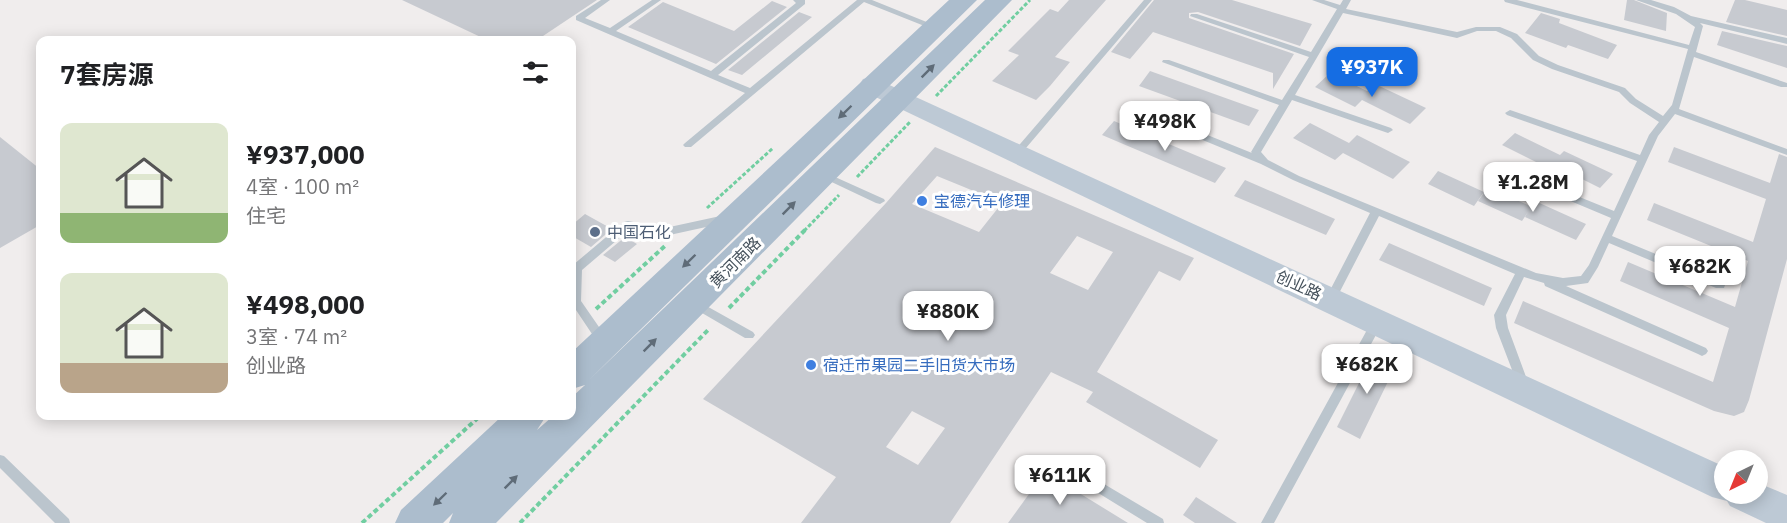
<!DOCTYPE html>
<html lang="zh">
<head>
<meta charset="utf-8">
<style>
  body { margin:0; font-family:"IBM Plex Sans","Noto Sans SC",sans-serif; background:#f6f6f6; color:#202124; height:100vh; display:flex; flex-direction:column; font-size:22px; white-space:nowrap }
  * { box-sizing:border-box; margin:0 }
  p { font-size:20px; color:#757577 }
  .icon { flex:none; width:33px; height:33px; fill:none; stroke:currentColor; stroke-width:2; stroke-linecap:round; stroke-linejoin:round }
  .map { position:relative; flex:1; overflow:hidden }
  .panel { position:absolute; left:36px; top:36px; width:540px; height:384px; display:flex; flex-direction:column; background:#fff; border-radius:12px; box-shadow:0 3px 15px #0003 }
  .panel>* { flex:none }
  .needle { width:39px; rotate:223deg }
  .controls { position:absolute; left:1714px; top:450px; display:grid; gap:12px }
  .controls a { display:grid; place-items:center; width:54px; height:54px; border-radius:50%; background:#fff; box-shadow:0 3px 15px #0003; font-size:30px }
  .price { position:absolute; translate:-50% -51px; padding:0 14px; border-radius:12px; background:#fff; color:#222; font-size:20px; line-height:39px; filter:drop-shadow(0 2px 3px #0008) }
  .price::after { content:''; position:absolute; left:50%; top:36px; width:18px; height:14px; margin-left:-9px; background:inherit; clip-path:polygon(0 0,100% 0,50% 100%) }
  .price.selected { background:#156de3; color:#fff }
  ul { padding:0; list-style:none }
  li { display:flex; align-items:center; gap:18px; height:150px; padding:0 24px }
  li span { display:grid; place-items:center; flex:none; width:168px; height:120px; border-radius:12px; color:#555 }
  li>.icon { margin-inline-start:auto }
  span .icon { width:72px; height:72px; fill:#fffc; stroke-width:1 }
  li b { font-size:26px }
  h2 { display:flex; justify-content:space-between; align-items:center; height:72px; padding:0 24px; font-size:26px }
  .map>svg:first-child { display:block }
  .building { fill:#c7cad0; fill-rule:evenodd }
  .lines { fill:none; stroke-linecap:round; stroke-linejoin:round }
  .path-far1 { stroke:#71cea1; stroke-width:3; stroke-dasharray:4 2; stroke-linecap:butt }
  .path { stroke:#71cea1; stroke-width:4; stroke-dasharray:5 3; stroke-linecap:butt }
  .lane { fill:#bbc5cd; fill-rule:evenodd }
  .secondary { fill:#bdc9d5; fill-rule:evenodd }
  .primary { fill:#acbdcd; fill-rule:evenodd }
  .oneway { fill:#5f6c78 }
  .shop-dot { fill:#3f7fe0; stroke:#fff; stroke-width:2 }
  .service-dot { fill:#5c6f8a; stroke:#fff; stroke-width:2 }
  .labels { text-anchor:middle; stroke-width:6; stroke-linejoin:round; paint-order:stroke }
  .shop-label { font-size:16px; fill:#366cbe; stroke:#fff; text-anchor:start }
  .service-label { font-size:16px; fill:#4e5e75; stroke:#fff; text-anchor:start }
  .street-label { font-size:16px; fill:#45515b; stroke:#fff }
</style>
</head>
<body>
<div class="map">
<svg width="1787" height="523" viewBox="0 0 1787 523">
  <rect width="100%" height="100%" fill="#f0eded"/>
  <!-- building -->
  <path class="building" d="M402,0h195l-60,40h-50z
    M1069,0h37l-51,57 15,5 -20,24 -14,14 -44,-19 27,-26 -11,-4 42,-42 8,3z
    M1154,0h78l80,24 -12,22 -102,-34 -9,1v5l105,36 -21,35v-16l-120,-41 -23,27 -19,-7z
    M1627,0h7l33,13 -1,18 -42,-11z
    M1735,0h10l42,10v26l-61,-14z
    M772,1l15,6 -71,57 -88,-37 35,-25 71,29z
    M799,12l13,5 -70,58 -14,-5z
    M1541,13l19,6 -1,4 58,22 -9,14 -40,-14 -2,3 -41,-15z
    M1722,31l65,15v22l-70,-23z
    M1150,71l109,39 -10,16 -110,-40z
    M1330,73l37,18 8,-7 51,24 -16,16 -48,-24 -7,7 -40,-20z
    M1114,121l112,47 -11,15 -113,-48z
    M1310,123l39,20 8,-8 53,27 -17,17 -50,-26 -8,7 -42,-22z
    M1515,133l45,22 4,-4 49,23 -13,14 -48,-24 -4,4 -46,-23z
    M0,137l40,32v56l-40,23z
    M935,147l259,111 -14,23 -21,-10 -62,101 121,68 -18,28 -114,-66 7,-10 -42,-20 -101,151h-149l35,-46 -133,-78 183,-196zM937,176l27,11 38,16 -23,29 -67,-28zM1077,236l36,16 -25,38 -38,-17zM912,411l33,17 -27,37 -32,-18z
    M1674,147l96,36 9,-29 8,3v102l-38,141 -5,12 -10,4 -20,-5 -200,-88 9,-22 190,81 16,-54 -109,-47 8,-19 107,45 13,-46 -101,-41 7,-17 99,39 13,-43 -98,-37z
    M1438,171l46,21 -10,14 -46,-22z
    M1245,180l90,39 -9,16 -92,-39z
    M1488,187l44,20 3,-6 51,23 -10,16 -51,-23 3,-5 -6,9 -44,-20z
    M585,214l27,15 -21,18 -19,-11v-11z
    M625,237l12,7 -22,18 -12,-7z
    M1389,243l103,45 -8,18 -105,-46z
    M1375,351l23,10 -38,78 -23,-12z
    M1045,472l83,51h-120z
    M1196,497l41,26h-42l-12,-8z"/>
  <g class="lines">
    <!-- path-far1 -->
    <path class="path-far1" d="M936,96l94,-96
      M857,177l53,-55
      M707,208l66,-60
      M804,231l35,-36"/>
    <!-- path -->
    <path class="path" d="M729,308l76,-78
      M596,309l70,-64
      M362,523l118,-107
      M520,523l189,-194"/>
    <!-- lane -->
    <path class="lane" d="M601,0h9l-25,18 25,10 42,-28h9l-45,31 95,40 85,-68 -3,-3h12v4l-87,71 32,13 107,-88h15l67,27 -1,2h-6l-68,-27 -173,145h-6l-2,-2 2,-2 60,-50 -169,-73v-4z
      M1144,0h8l-132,155h-6l-2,-2 2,-2z
      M1312,0h12l16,5 3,-5h8l-5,9 111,23 19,-5h24l17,7 22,22 19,9 67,23 11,11 27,17 9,-11 16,-56 -183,-47 -1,-2h13l172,45 6,-18 -19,-13 -40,-14h15l23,7 17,9 96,22v6l-87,-21 3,3 -7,26 91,31v4h-6l-87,-30 -15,52 108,40v6l-112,-41 -17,22 -46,100 112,46 1,3 -1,3h-8l-107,-45 -11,24 -10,16 -22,3 140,62 2,3 -2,3 -4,2 -4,-2 -153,-68 -1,-3 -20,-6 -18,38 2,13 21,57 -2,3 -4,2 -4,-2 -23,-60 -2,-13 21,-41 -136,-58 -45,87h-8l-1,-3 45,-87 -77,-33 -32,-16 -129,-53 -2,-2 5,-3 3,1 114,46 -1,-1 28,-47 -117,-43 1,-2h6l113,40 27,-43 -119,-41 1,-2h6l114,38 26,-43zM1343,13l114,25 20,-7h19l15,7 22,22 19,9 67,23 11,11 29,19 -10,13 -9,20 -127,-44 -3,-1 -5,3 2,2 130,46 -23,50 -116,-47 -3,-1 -5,3 2,2 119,50 -22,47 -8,11 -18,2 -27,-5 -237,-97 -31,-16 -7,-8 31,-52 93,32 3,1 5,-3 -2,-2 -96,-33z
      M824,172l60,27 1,2 -5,3 -4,-1 -55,-26 -2,-2 2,-2z
      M725,215l5,4 -1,3 -64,14 -35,-7 -48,41 -1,31 27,39 -2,3h-8l-26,-39v-36l1,-3 51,-43 4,-1 37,7z
      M694,299l59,33 2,3 -2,3h-8l-55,-32 -1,-3 1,-3z
      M1377,318l4,1 2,3 -109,201h-13l112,-204z
      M0,455l4,1 65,63 1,4h-15l-55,-55z
      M1099,481l64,38 1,4h-17l-52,-32 -2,-4 2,-4z"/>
    <!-- secondary -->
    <path class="secondary" d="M872,77l853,390v27h33v-11l29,12v28h-21l-36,-17 -3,-5 -15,-4 -849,-406 -4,-6 4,-6z"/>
    <!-- primary -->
    <path class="primary" d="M949,0h28l-388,380 396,-380h27l-516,523h-47l4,-10 -10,10h-48l6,-13 101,-94h44l-9,14 16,-14h19v-19l13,-12 -13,4v-37z"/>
  </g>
  <!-- one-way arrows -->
  <defs><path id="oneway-solid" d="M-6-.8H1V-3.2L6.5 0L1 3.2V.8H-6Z" transform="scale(1.5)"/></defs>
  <g class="oneway">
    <use href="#oneway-solid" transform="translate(928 71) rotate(-45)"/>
    <use href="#oneway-solid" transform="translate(845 112) rotate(136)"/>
    <use href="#oneway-solid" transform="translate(789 208) rotate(-45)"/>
    <use href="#oneway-solid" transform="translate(689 261) rotate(136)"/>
    <use href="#oneway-solid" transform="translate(650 345) rotate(-45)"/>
    <use href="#oneway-solid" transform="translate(511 482) rotate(-45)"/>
    <use href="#oneway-solid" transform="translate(440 499) rotate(136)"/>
  </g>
  <!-- markers -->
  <g class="shop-dot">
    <circle cx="922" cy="201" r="6"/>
    <circle cx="811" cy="365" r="6"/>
  </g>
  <circle class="service-dot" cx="595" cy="232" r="6"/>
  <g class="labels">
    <!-- shop labels -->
    <g class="shop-label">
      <text x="934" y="207">宝德汽车修理</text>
      <text x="823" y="371">宿迁市果园二手旧货大市场</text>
    </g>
    <!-- service labels -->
    <g class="service-label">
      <text x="607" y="238">中国石化</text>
    </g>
    <!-- street labels -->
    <g class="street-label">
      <text transform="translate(735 262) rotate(-45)" y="6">黄河南路</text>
      <text transform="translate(1299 285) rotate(25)" y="6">创业路</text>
    </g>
  </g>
</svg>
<div class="controls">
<a><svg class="needle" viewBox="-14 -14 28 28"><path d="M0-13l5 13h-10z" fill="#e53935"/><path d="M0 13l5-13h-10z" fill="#757577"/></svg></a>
</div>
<b class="price selected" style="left:1372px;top:98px">¥937K</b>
<b class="price" style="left:1165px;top:152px">¥498K</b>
<b class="price" style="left:1533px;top:213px">¥1.28M</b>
<b class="price" style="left:1700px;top:297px">¥682K</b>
<b class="price" style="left:948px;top:342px">¥880K</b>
<b class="price" style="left:1367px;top:395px">¥682K</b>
<b class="price" style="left:1060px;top:506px">¥611K</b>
<section class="panel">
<h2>7套房源<svg class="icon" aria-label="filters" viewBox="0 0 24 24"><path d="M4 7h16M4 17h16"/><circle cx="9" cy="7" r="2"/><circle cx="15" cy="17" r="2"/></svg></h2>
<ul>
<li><span style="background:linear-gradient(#dfe7d0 75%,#8fb573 0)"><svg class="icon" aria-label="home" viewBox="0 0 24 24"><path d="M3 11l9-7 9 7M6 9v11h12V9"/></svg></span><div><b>¥937,000</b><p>4室 · 100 m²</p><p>住宅</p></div></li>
<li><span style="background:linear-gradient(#dfe7d0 75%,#b9a48a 0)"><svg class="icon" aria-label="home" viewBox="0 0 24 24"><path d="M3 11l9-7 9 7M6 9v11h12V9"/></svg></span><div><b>¥498,000</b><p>3室 · 74 m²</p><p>创业路</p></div></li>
</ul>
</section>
</div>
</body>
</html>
